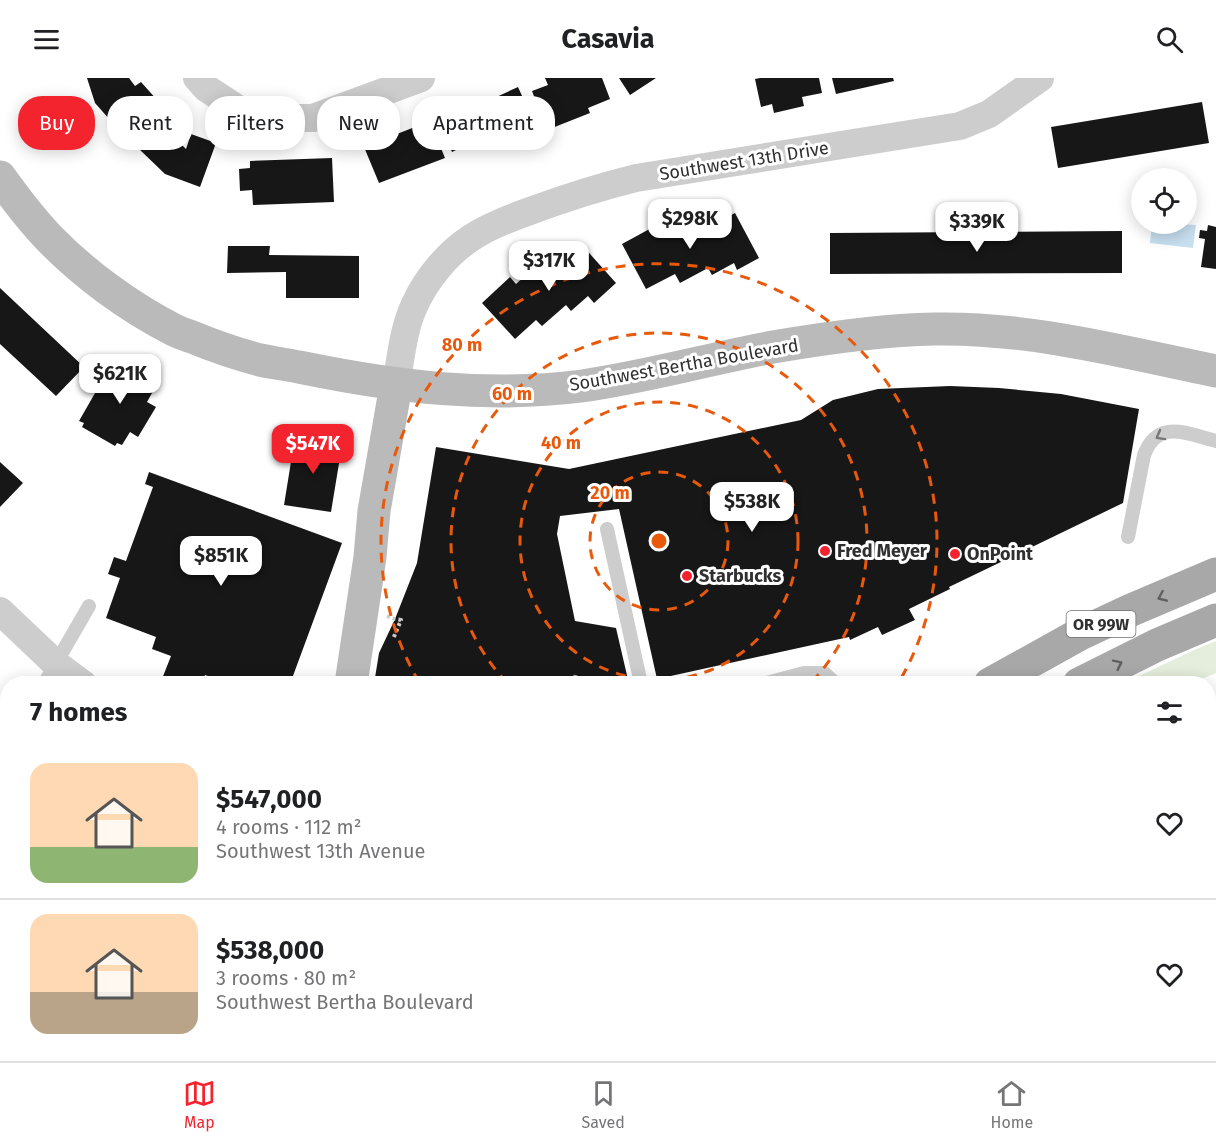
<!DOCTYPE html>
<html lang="en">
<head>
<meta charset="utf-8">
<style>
  body { margin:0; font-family:"Fira Sans",sans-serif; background:#f2f2f2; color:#202124; height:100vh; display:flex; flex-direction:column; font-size:22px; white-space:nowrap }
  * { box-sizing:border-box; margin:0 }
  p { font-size:20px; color:#757577 }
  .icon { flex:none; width:33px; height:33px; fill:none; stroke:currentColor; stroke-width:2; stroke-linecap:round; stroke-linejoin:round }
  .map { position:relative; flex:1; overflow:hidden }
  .details { position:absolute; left:0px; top:598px; width:1216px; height:386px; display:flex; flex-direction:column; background:#fff; border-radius:24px 24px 0 0; box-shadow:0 3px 15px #0003 }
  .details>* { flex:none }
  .guide { position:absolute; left:18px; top:18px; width:600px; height:54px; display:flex; gap:12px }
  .tools { position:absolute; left:1131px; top:90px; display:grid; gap:12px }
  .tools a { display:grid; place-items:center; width:66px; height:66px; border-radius:50%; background:#fff; box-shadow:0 3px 15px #0003; font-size:30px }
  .price { position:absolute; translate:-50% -51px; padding:0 14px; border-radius:12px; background:#fff; color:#222; font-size:20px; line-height:39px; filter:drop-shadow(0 2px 3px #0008) }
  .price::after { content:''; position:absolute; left:50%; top:36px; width:18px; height:14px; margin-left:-9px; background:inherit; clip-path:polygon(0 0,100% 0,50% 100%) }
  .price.active { background:#f4242f; color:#fff }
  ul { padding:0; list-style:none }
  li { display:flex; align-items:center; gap:18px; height:150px; padding:0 30px }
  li+li { border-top:2px solid #e0e0e0 }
  li span { display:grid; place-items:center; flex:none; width:168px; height:120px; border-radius:18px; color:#555 }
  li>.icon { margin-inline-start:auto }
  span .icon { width:72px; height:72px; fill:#fffc; stroke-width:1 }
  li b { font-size:26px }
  h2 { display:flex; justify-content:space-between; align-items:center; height:72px; padding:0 30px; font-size:26px }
  .pill { padding:0 21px; border-radius:24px; background:#fff; box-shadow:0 3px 15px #0003; font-size:21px; line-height:54px }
  .pill.active { background:#f4242f; color:#fff }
  header { display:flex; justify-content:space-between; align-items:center; height:78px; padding:0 30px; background:#fff; font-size:27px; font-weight:700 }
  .dock { display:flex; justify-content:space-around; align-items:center; height:84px; border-top:2px solid #e0e0e0; background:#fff; font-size:16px; color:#757577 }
  .dock a { display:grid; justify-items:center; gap:3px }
  .dock .active { color:#f4242f }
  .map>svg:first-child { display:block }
  .green { fill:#e5eedc }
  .water { fill:#c7dfef }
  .building { fill:#171717 }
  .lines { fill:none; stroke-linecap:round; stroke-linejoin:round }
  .path { stroke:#cdcdcd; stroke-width:4; stroke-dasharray:3 3; stroke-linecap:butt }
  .lane { stroke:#cdcdcd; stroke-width:14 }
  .street { stroke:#cdcdcd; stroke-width:28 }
  .secondary { stroke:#bababa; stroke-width:33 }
  .primary { stroke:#a8a8a8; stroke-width:33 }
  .highway { stroke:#979797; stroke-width:33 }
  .oneway { stroke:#777 }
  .oneway2 { stroke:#606060 }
  .ring { fill:none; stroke:#e8590c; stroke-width:3; stroke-dasharray:10 8 }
  .poi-dot { fill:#f4242f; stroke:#fff; stroke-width:2 }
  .labels { text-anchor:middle; stroke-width:6; stroke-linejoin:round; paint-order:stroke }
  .shield { fill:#fff; stroke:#6e6e6e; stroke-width:1.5 }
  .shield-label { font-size:16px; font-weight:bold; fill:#303030 }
  .street-label { font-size:18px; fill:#303030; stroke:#fff }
  .poi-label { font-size:18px; font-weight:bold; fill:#303030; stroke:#fff; text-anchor:start }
  .centre { fill:#e8590c; stroke:#fff; stroke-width:3 }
  .ring-label { font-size:18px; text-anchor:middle; font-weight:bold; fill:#e8590c; stroke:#fff; stroke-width:6; stroke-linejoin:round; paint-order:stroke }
</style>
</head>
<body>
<header><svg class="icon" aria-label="menu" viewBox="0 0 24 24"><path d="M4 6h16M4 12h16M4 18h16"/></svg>Casavia<svg class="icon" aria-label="search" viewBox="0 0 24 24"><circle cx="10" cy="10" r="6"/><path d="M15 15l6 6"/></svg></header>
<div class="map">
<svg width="1216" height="983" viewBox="0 0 1216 983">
  <rect width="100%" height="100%" fill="#fff"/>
  <!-- green -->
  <path class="green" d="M1216,563v32l-26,11h-68l72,-34z
    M1216,796v120h-7v-118z
    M1209,955h7v28h-224l19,-7h198z
    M51,977v-1l70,1 -1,6h-70z
    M482,977v-1l112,1 -6,6h-104z"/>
  <!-- water -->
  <path class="water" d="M1152,146h28l16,1 -3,23 -43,-5z"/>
  <!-- building -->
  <path class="building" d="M87,0h42l6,8 6,-4 17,19 -8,6 5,6 -29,25 -31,-35z
    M545,0h57l8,21 -22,9 2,5 -43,17 -15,-39 16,-6z
    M619,0h37l-26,17z
    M760,0h59l3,15 -20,4 2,9 -30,7 -2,-9 -11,3 -6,-28z
    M832,0h61l1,3 -58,13z
    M518,9l10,22 -6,3 5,12 -52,24 -3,-6 -20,10 -12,-29z
    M1202,24l7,41 -151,25 -7,-41z
    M167,41l16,15 -6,6 9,9 5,-15 25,9 -16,44 -35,-13 -27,-26z
    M430,43l15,37 -66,25 -15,-36z
    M332,80l2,44 -81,3 -1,-15 -12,1 -1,-22 11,-1v-7z
    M735,135l24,45 -22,12 -3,-7 -22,12 -4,-7 -28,15 -5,-9 -29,15 -24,-45 33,-18 4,9 26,-13 3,6 21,-11 4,8z
    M1208,147l8,2v42l-15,-2 4,-28 -6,-1 1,-8 7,1z
    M1122,153v42l-292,1v-41z
    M582,167l34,38 -22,20 -6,-7 -17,15 -5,-6 -24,21 -6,-6 -21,19 -33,-36 28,-26 6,7 19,-17 5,5 18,-16 5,5z
    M228,168h42l-1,9 90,1v42h-73v-26l-59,1z
    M0,210l84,79 -28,29 -56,-52z
    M114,282l43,24 -10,18 9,5 -18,30 -8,-5 -8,13 -5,-2 -2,3 -33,-19 2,-4 -5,-2z
    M950,308l49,2 62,6 78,15 -16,94 -174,84 1,2 -41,20 6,11 -33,15 -4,-8 -28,13 -1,-3 -192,42 -38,-170 -59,7 -3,18 18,87 41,7 13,56h-255l5,-31 16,-34 22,-56 19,-116 133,22 232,-49 32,-20 45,-11z
    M295,359l47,8 -11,67 -47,-7z
    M0,384l23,21 -23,24z
    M149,394l193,71 -52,141h-60l-25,-9 -3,9h-42l11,-28 -19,-7 4,-12 -50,-19 14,-40 -12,-4 6,-17 12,4 27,-74 -8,-3z
    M2,645l6,10v27l-8,4v-39z
    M0,841l8,1v40l-8,-1z"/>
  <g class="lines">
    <!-- path -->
    <path class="path" d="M387,538l8,3 6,1 -8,19
      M574,606l2,-11"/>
    <!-- lane -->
    <path class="lane" d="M607,451l34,155
      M1128,459l16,-82c14,-37 43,-21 72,-14
      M44,606l45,-78
      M763,606l41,-11h20l11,10 -2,1"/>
    <!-- street -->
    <path class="street" d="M197,0l9,10 35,23 39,7h33l108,-40
      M396,307c5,-27 7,-56 19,-81 12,-26 33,-51 56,-66 18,-12 39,-20 59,-27 35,-13 70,-24 106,-33l324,-52 29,-12 51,-36
      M0,533l56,53 27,20
      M609,983l6,-7"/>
    <!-- secondary -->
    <path class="secondary" d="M0,99c15,21 31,42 49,61 35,36 80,69 125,92 6,3 12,5 18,7 22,9 45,17 68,23 14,3 29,5 44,8 93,19 183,30 278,18 64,-9 127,-27 191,-39 53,-9 107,-17 161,-18 95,-2 189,23 282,42
      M351,606l19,-127 4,-46 22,-126"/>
    <!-- primary -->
    <path class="primary" d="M990,606l90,-50 49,-23 87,-37
      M1079,606l78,-39 59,-25
      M309,983l6,-7
      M377,983l11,-7"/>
    <!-- highway -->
    <path class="highway" d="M1209,702l7,-1
      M1209,773l7,-5
      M1209,940l7,1
      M702,983l7,-7
      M773,983l7,-7
      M836,983l7,-7
      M935,983l13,-7"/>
  </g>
  <!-- one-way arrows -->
  <defs><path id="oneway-chevron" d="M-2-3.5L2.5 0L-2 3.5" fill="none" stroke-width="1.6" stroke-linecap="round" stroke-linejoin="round" transform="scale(1.5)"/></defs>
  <use class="oneway" href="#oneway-chevron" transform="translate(1160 358) rotate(151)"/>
  <g class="oneway2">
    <use href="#oneway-chevron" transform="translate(1162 519) rotate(157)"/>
    <use href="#oneway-chevron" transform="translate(1118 586) rotate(-26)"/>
  </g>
  <!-- distance rings -->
  <g class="ring">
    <circle cx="659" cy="463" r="69"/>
    <circle cx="659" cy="463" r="139"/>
    <path d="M507 605A208 208 0 1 1 811 605"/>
    <path d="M419 604A278 278 0 1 1 899 604"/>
  </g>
  <!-- markers -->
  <g class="poi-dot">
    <circle cx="825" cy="473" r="6"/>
    <circle cx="955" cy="476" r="6"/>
    <circle cx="687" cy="498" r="6"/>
  </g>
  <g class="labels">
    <!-- shield labels -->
    <rect class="shield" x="1066.5" y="533" width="69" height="26" rx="4.5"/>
    <g class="shield-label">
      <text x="1101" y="552">OR 99W</text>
    </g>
    <!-- street labels -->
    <g class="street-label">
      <text transform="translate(744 83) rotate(-9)" y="6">Southwest 13th Drive</text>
      <text transform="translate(684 287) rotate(-10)" y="6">Southwest Bertha Boulevard</text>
    </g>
    <!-- poi labels -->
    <g class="poi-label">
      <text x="837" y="479">Fred Meyer</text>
      <text x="967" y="482">OnPoint</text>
      <text x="699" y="504">Starbucks</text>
    </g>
  </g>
  <circle cx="659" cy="463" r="9" class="centre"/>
  <g class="ring-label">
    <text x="462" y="273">80 m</text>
    <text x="512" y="322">60 m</text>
    <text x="561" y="371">40 m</text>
    <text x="610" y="421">20 m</text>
  </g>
</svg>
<div class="tools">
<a><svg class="icon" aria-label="locate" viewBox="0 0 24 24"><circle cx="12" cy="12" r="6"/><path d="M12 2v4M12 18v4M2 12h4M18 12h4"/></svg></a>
</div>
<b class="price" style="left:690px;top:172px">$298K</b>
<b class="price" style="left:977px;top:175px">$339K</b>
<b class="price" style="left:549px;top:214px">$317K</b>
<b class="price" style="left:120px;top:327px">$621K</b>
<b class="price active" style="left:313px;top:397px">$547K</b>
<b class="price" style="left:752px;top:455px">$538K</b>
<b class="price" style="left:221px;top:509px">$851K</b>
<div class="guide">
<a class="pill active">Buy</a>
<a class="pill">Rent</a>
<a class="pill">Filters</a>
<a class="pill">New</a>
<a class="pill">Apartment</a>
</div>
<section class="details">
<h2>7 homes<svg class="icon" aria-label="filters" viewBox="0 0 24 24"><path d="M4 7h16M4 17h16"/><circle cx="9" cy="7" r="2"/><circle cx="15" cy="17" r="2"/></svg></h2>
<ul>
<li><span style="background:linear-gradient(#ffd9b3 70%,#8fb573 0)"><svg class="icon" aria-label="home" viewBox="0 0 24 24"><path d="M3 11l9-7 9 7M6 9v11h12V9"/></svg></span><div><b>$547,000</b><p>4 rooms · 112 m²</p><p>Southwest 13th Avenue</p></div><svg class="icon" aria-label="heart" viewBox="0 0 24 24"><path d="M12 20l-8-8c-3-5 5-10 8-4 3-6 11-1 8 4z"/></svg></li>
<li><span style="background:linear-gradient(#ffd9b3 65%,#b9a48a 0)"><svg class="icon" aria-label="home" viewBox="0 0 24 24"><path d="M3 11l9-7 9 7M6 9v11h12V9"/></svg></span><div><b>$538,000</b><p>3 rooms · 80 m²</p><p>Southwest Bertha Boulevard</p></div><svg class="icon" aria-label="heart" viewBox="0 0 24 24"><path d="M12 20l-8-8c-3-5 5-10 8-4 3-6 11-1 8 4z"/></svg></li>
</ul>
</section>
</div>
<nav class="dock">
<a class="active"><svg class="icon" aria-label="map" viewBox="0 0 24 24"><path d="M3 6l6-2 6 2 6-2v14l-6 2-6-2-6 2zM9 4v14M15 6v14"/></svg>Map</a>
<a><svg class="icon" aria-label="saved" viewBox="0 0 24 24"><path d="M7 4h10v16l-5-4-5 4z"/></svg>Saved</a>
<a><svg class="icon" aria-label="home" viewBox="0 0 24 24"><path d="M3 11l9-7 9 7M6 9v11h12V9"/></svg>Home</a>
</nav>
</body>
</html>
